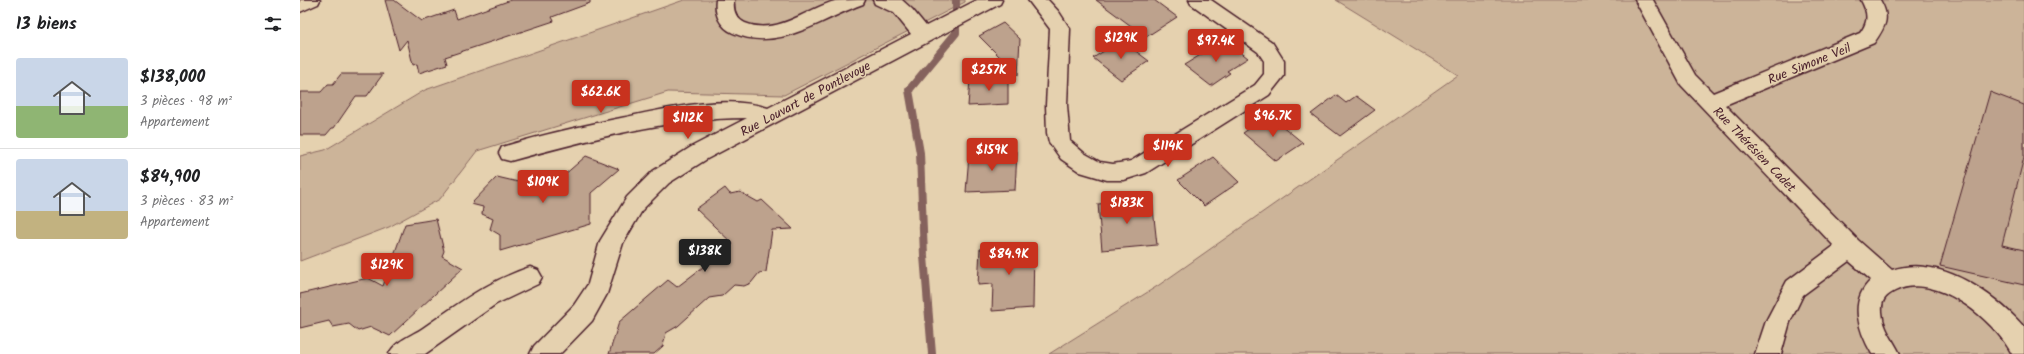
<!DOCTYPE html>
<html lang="fr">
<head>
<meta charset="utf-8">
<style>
  body { margin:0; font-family:Kalam,sans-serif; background:#f6f6f6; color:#202124; height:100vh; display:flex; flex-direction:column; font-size:15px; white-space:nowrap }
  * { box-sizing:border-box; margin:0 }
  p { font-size:13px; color:#757577 }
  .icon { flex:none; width:22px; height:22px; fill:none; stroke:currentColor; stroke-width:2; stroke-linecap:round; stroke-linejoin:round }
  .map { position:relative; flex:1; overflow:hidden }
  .details { display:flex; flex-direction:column; background:#fff; width:300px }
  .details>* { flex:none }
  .price { position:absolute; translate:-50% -34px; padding:0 9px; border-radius:4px; background:#c8321e; color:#fff; font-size:13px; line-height:26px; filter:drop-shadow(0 1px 2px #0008) }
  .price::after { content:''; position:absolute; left:50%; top:24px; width:12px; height:9px; margin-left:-6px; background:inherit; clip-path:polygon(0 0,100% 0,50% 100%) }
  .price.current { background:#222; color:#fff }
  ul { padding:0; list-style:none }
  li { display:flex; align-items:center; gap:12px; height:100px; padding:0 16px }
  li+li { border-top:1px solid #e0e0e0 }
  li span { display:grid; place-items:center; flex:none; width:112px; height:80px; border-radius:4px; color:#555 }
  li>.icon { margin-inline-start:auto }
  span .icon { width:48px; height:48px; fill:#fffc; stroke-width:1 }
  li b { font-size:17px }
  h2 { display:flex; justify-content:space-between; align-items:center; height:48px; padding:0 16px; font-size:17px }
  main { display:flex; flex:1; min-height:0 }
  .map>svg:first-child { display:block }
  .green { fill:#ccb499; stroke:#8b6a62 }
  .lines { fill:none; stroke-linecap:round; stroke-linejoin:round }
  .stream { stroke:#85625d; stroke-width:8 }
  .building { fill:#bda28d; stroke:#4a1f2b }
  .minor-casing { stroke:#4a1f2b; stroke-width:3 }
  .major-casing { stroke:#4a1f2b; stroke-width:3 }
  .minor { fill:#e5d1af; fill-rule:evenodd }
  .major { fill:#e5d1af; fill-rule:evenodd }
  .labels { text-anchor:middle; stroke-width:3; stroke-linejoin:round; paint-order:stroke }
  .street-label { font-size:13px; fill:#4a1f2b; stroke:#e5d1af }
</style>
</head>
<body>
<main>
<section class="details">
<h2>13 biens<svg class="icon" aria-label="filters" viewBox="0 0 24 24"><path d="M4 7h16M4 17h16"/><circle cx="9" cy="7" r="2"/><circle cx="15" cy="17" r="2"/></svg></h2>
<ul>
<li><span style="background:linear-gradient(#c9d6e8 60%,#8fb573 0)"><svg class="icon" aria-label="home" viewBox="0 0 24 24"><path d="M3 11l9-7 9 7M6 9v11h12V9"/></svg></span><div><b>$138,000</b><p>3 pièces · 98 m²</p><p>Appartement</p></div></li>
<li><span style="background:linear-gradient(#c9d6e8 65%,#c2b280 0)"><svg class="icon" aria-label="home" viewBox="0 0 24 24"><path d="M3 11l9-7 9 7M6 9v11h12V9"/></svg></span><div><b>$84,900</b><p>3 pièces · 83 m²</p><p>Appartement</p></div></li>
</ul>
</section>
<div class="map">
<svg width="1724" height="354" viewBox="0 0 1724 354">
  <rect width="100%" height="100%" fill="#e5d1af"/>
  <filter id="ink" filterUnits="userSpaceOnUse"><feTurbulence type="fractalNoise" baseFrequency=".025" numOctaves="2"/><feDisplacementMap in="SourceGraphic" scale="8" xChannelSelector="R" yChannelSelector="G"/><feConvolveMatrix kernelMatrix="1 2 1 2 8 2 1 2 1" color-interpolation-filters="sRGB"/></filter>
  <g filter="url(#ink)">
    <!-- green -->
    <path class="green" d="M384,0h281v2l-181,93 -116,-3 -191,59 -37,48 -51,28 -89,34v-105l25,-6 100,-60z
      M1036,0h688v354h-975l110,-69 299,-210z"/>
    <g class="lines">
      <!-- stream -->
      <path class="stream" d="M632,354l-8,-98 -4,-103 -11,-63 47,-57v-33"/>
    </g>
    <!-- building -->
    <path class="building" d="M85,0h9l28,21 32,-11 3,9 54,-19h79v3l-38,14 2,4 -109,36 2,7 -28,9 -2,-9 -4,1 -6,-25 -8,10z
      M796,0h58l23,17 -31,20z
      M703,23l17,16 -2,36 -39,-39z
      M821,40l28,21 -28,19 -28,-22z
      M925,40l23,18 -21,13 3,2 -19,13 -27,-21z
      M41,74h42l-16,22h-11l-22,32h-2l-6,7h-26v-43h21l7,-8h5z
      M708,77v27l-40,2 2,-27z
      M1690,92l34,13v52l-22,88 22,5v35l-84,-19z
      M1036,95l10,8 10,-7 19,14 -35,26 -29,-22z
      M969,115l34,28 -27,18 -33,-28z
      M717,152l-2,38 -49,2 3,-37z
      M286,156l33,13 -28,24v31l-91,27v-16l-10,-6 3,-10 -11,-5 1,-7 -12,-3 26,-27 51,12z
      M913,157l26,25 -35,24 -26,-26z
      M425,188l5,6 10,-2 18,10 4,-2 31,29 -21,1 -6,42 -7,1 -8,10 -7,3 -10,-1 -12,11 -13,2 -31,28 -12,7 -3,13 -9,8h-45l10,-32 49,-42 9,7 56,-43 -37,-35z
      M852,199l5,46 -55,5 -4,-46z
      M136,219l8,32 -2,5 21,12 -73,68 -19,-9 -13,4 -9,-7 -16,3 -4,-6 -29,7v-34l68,-16 15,8 22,-62z
      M734,246l-1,62 -41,3 1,-27 -15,1 2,-36z"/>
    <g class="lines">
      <defs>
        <path id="minor" d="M416,0h18c-1,10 1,18 11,23 32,13 61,-14 90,-22 9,-1 21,-1 30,-1l-2,4c-42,15 -85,49 -130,29 -13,-6 -19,-19 -17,-33z
          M573,0h29l10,9 14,17 51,-26h25l-2,4 -293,155 -38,24 -26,26 -20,34 -16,51 -15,27 -32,33h-30l4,-8 40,-41 14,-21 12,-43 27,-44 26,-26 38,-24 56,-29c-80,0 -160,22 -237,43l-8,-2 -3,-6 3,-6c39,-12 79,-21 119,-29 44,-9 103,-24 147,-10l143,-74 -17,-21 -19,-9z
          M728,0h20l11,12 11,17 -3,76 3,36 14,12 16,9 13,2 18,-3 124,-76 9,-11v-13l-6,-9 -67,-48 -2,-4h22l61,42 12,19v15l-15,19 -123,78 -22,7h-17l-27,-8 -19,-13 -12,-17 -2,-9 -1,-28 4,-76z
          M1335,0h18l42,75 18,18 147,-60c9,-12 8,-20 1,-33h19c11,18 5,27 -6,43l-149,62 133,135 34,30c47,-16 103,24 132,57v27h-12c-18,-34 -76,-83 -117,-63 -10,5 -14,10 -13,21 1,17 11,27 18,42h-28c-13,-22 -24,-53 -1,-74l-22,-19 -46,34 -13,27 -9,32h-26l11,-33 21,-40 47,-35 -153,-161z
          M230,267l8,3 4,7 -4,7 -42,20 -71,50h-36c6,-13 22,-18 34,-26 37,-25 63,-46 107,-61z"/>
        <path id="major" d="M0,0h20l-2,4 -18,8z"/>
      </defs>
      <!-- minor casing -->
      <use href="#minor" class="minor-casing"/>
      <!-- major casing -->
      <use href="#major" class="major-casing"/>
      <!-- minor -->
      <use href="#minor" class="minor"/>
      <!-- major -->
      <use href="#major" class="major"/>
    </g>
  </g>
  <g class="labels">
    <!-- street labels -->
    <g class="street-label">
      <text transform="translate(1509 63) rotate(-22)" y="5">Rue Simone Veil</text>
      <text transform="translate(505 98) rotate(-28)" y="5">Rue Louvart de Pontlevoye</text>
      <text transform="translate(1455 149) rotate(46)" y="5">Rue Thérésien Cadet</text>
    </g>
  </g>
</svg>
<b class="price" style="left:821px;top:60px">$129K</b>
<b class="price" style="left:916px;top:63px">$97.4K</b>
<b class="price" style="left:689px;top:92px">$257K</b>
<b class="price" style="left:301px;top:114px">$62.6K</b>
<b class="price" style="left:973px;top:138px">$96.7K</b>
<b class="price" style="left:388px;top:140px">$112K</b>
<b class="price" style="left:868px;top:168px">$114K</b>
<b class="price" style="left:692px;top:172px">$159K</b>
<b class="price" style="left:243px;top:204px">$109K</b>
<b class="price" style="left:827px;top:225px">$183K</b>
<b class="price current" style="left:405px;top:273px">$138K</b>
<b class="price" style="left:709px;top:276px">$84.9K</b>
<b class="price" style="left:87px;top:287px">$129K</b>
</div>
</main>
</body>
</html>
